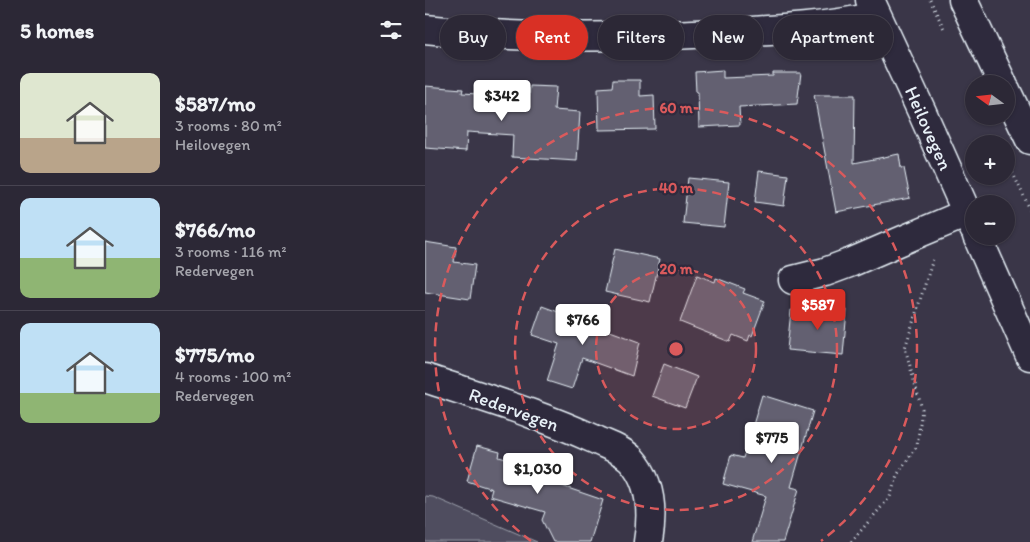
<!DOCTYPE html>
<html lang="en">
<head>
<meta charset="utf-8">
<style>
  body { margin:0; font-family:Itim,sans-serif; background:#34303e; color:#f1f3f6; height:100vh; display:flex; flex-direction:column; font-size:19px; white-space:nowrap }
  * { box-sizing:border-box; margin:0 }
  p { font-size:16px; color:#a6a6ad }
  .icon { flex:none; width:28px; height:28px; fill:none; stroke:currentColor; stroke-width:2; stroke-linecap:round; stroke-linejoin:round }
  .map { position:relative; flex:1; overflow:hidden }
  .details { display:flex; flex-direction:column; background:#2c2836; width:425px }
  .details>* { flex:none }
  .top-card { position:absolute; left:15px; top:15px; width:475px; height:45px; display:flex; gap:10px }
  .needle { width:32px; rotate:285deg }
  .tools { position:absolute; left:540px; top:75px; display:grid; gap:10px }
  .tools a { display:grid; place-items:center; width:50px; height:50px; border-radius:50%; background:#2c2836; box-shadow:0 1px 4px #0004,0 0 0 1px #484451; font-size:25px }
  .price { position:absolute; translate:-50% -42px; padding:0 11px; border-radius:5px; background:#fff; color:#222; font-size:16px; line-height:32px; filter:drop-shadow(0 1px 2px #0008) }
  .price::after { content:''; position:absolute; left:50%; top:30px; width:15px; height:11px; margin-left:-8px; background:inherit; clip-path:polygon(0 0,100% 0,50% 100%) }
  .price.selected { background:#d93025; color:#fff }
  ul { padding:0; list-style:none }
  li { display:flex; align-items:center; gap:15px; height:125px; padding:0 20px }
  li+li { border-top:1px solid #484451 }
  li span { display:grid; place-items:center; flex:none; width:140px; height:100px; border-radius:10px; color:#555 }
  li>.icon { margin-inline-start:auto }
  span .icon { width:60px; height:60px; fill:#fffc; stroke-width:1 }
  li b { font-size:21px }
  h2 { display:flex; justify-content:space-between; align-items:center; height:60px; padding:0 20px; font-size:21px }
  .tag { padding:0 18px; border-radius:22px; background:#2c2836; box-shadow:0 1px 4px #0004,0 0 0 1px #484451; font-size:18px; line-height:45px }
  .tag.selected { background:#d93025; color:#fff }
  main { display:flex; flex:1; min-height:0 }
  .map>svg:first-child { display:block }
  .green { fill:#504e5f; stroke:#9ca0ac }
  .building { fill:#636171; stroke:#e8f1f8 }
  .lines { fill:none; stroke-linecap:round; stroke-linejoin:round }
  .minor-casing { stroke:#e8f1f8; stroke-width:31 }
  .highway-casing { stroke:#e8f1f8; stroke-width:31 }
  .path { stroke:#e8f1f8; stroke-width:3; stroke-dasharray:1 4; stroke-linecap:butt }
  .minor { stroke:#2f2a3d; stroke-width:28 }
  .highway { stroke:#2f2a3d; stroke-width:28 }
  .ring { fill:none; stroke:#da5a5c; stroke-width:2.5; stroke-dasharray:9 6 }
  .labels { text-anchor:middle; stroke-width:4.5; stroke-linejoin:round; paint-order:stroke }
  .street-label { font-size:19px; fill:#e8f1f8; stroke:#2f2a3d }
  .centre { fill:#da5a5c; stroke:#2f2a3d; stroke-width:2.5 }
  .ring-label { font-size:15px; text-anchor:middle; font-weight:bold; fill:#da5a5c; stroke:#2f2a3d; stroke-width:4.5; stroke-linejoin:round; paint-order:stroke }
</style>
</head>
<body>
<main>
<section class="details">
<h2>5 homes<svg class="icon" aria-label="filters" viewBox="0 0 24 24"><path d="M4 7h16M4 17h16"/><circle cx="9" cy="7" r="2"/><circle cx="15" cy="17" r="2"/></svg></h2>
<ul>
<li><span style="background:linear-gradient(#dfe7d0 65%,#b9a48a 0)"><svg class="icon" aria-label="home" viewBox="0 0 24 24"><path d="M3 11l9-7 9 7M6 9v11h12V9"/></svg></span><div><b>$587/mo</b><p>3 rooms · 80 m²</p><p>Heilovegen</p></div></li>
<li><span style="background:linear-gradient(#bfe0f5 60%,#8fb573 0)"><svg class="icon" aria-label="home" viewBox="0 0 24 24"><path d="M3 11l9-7 9 7M6 9v11h12V9"/></svg></span><div><b>$766/mo</b><p>3 rooms · 116 m²</p><p>Redervegen</p></div></li>
<li><span style="background:linear-gradient(#bfe0f5 70%,#8fb573 0)"><svg class="icon" aria-label="home" viewBox="0 0 24 24"><path d="M3 11l9-7 9 7M6 9v11h12V9"/></svg></span><div><b>$775/mo</b><p>4 rooms · 100 m²</p><p>Redervegen</p></div></li>
</ul>
</section>
<div class="map">
<svg width="605" height="542" viewBox="0 0 605 542">
  <rect width="100%" height="100%" fill="#3a3648"/>
  <filter id="ink" filterUnits="userSpaceOnUse"><feTurbulence type="fractalNoise" baseFrequency=".02" numOctaves="2"/><feDisplacementMap in="SourceGraphic" scale="10" xChannelSelector="R" yChannelSelector="G"/><feConvolveMatrix kernelMatrix="1 2 1 2 8 2 1 2 1" color-interpolation-filters="sRGB"/></filter>
  <g filter="url(#ink)">
    <!-- green -->
    <path class="green" d="M0,496l8,1 104,45h-112z"/>
    <!-- building -->
    <path class="building" d="M298,70v8l50,-2v-3h28l-4,31 -58,3 1,18 -41,2 -1,-35h-2l-1,-20z
      M188,80h27v16l14,-1 1,34 -56,1 -1,-42 14,-1z
      M0,86l38,3 -1,4 67,4 1,-11 26,1 -2,23 26,2 -3,49 -65,-4 1,-22 -46,-3 -1,19 -41,-3z
      M389,95h41l-1,68 45,-9 2,14h3l6,30 -74,14z
      M334,171l29,4 -4,31 -29,-4z
      M263,178l41,4 -5,45 -41,-4z
      M0,242l31,5 -2,15 21,3 -5,34 -45,-7z
      M190,249l45,10 -10,43 -45,-10z
      M272,275l18,7 1,-4 29,11 -2,4 22,8 -13,35 -2,-1 -2,6 -15,-6 -3,7 -50,-20z
      M117,306l98,36 -8,34 -50,-18 -10,31 -25,-8 12,-37 -27,-9z
      M386,307l36,3 -4,45 -56,-5 4,-40 20,2z
      M239,364l33,13 -12,31 -33,-12z
      M337,395l51,16 -22,76 8,2 -16,53h-31l14,-46 -43,-12 8,-29 12,3z
      M52,446l23,6 -1,5 63,18 -3,10 44,15 -13,42h-37l-11,-22 3,-8 -55,-16 2,-7 -25,-8z"/>
    <g class="lines">
      <defs>
        <path id="minor" d="M445,0l52,112 52,117
          M0,29c97,10 194,9 291,4 54,-3 108,-5 161,-17
          M552,236l53,120
          M368,280l32,-8 27,-10 58,-25 57,-24
          M0,378c56,19 115,36 169,61 12,6 27,10 37,20 21,23 22,54 17,83"/>
        <path id="highway" d="M538,0l40,84
          M581,90l24,50"/>
      </defs>
      <!-- minor casing -->
      <use href="#minor" class="minor-casing"/>
      <!-- highway casing -->
      <use href="#highway" class="highway-casing"/>
      <!-- path -->
      <path class="path" d="M505,0l15,31
        M581,159l24,50
        M426,542l39,-45 7,-22 20,-29 5,-37 -17,-61 29,-92"/>
      <!-- minor -->
      <use href="#minor" class="minor"/>
      <!-- highway -->
      <use href="#highway" class="highway"/>
    </g>
  </g>
  <!-- distance rings -->
  <circle cx="251" cy="349" r="80" fill="#da5a5c" fill-opacity=".12"/>
  <g class="ring">
    <circle cx="251" cy="349" r="80"/>
    <circle cx="251" cy="349" r="161"/>
    <path d="M106 541A241 241 0 1 1 396 541"/>
  </g>
  <g class="labels">
    <!-- street labels -->
    <g class="street-label">
      <text transform="translate(504 128) rotate(66)" y="7">Heilovegen</text>
      <text transform="translate(89 409) rotate(20)" y="7">Redervegen</text>
    </g>
  </g>
  <circle cx="251" cy="349" r="8" class="centre"/>
  <g class="ring-label">
    <text x="251" y="113">60 m</text>
    <text x="251" y="193">40 m</text>
    <text x="251" y="274">20 m</text>
  </g>
</svg>
<div class="tools">
<a><svg class="needle" viewBox="-14 -14 28 28"><path d="M0-13l5 13h-10z" fill="#e53935"/><path d="M0 13l5-13h-10z" fill="#a6a6ad"/></svg></a>
<a>+</a>
<a>−</a>
</div>
<b class="price" style="left:77px;top:122px">$342</b>
<b class="price selected" style="left:393px;top:331px">$587</b>
<b class="price" style="left:158px;top:346px">$766</b>
<b class="price" style="left:347px;top:464px">$775</b>
<b class="price" style="left:113px;top:495px">$1,030</b>
<div class="top-card">
<a class="tag">Buy</a>
<a class="tag selected">Rent</a>
<a class="tag">Filters</a>
<a class="tag">New</a>
<a class="tag">Apartment</a>
</div>
</div>
</main>
</body>
</html>
